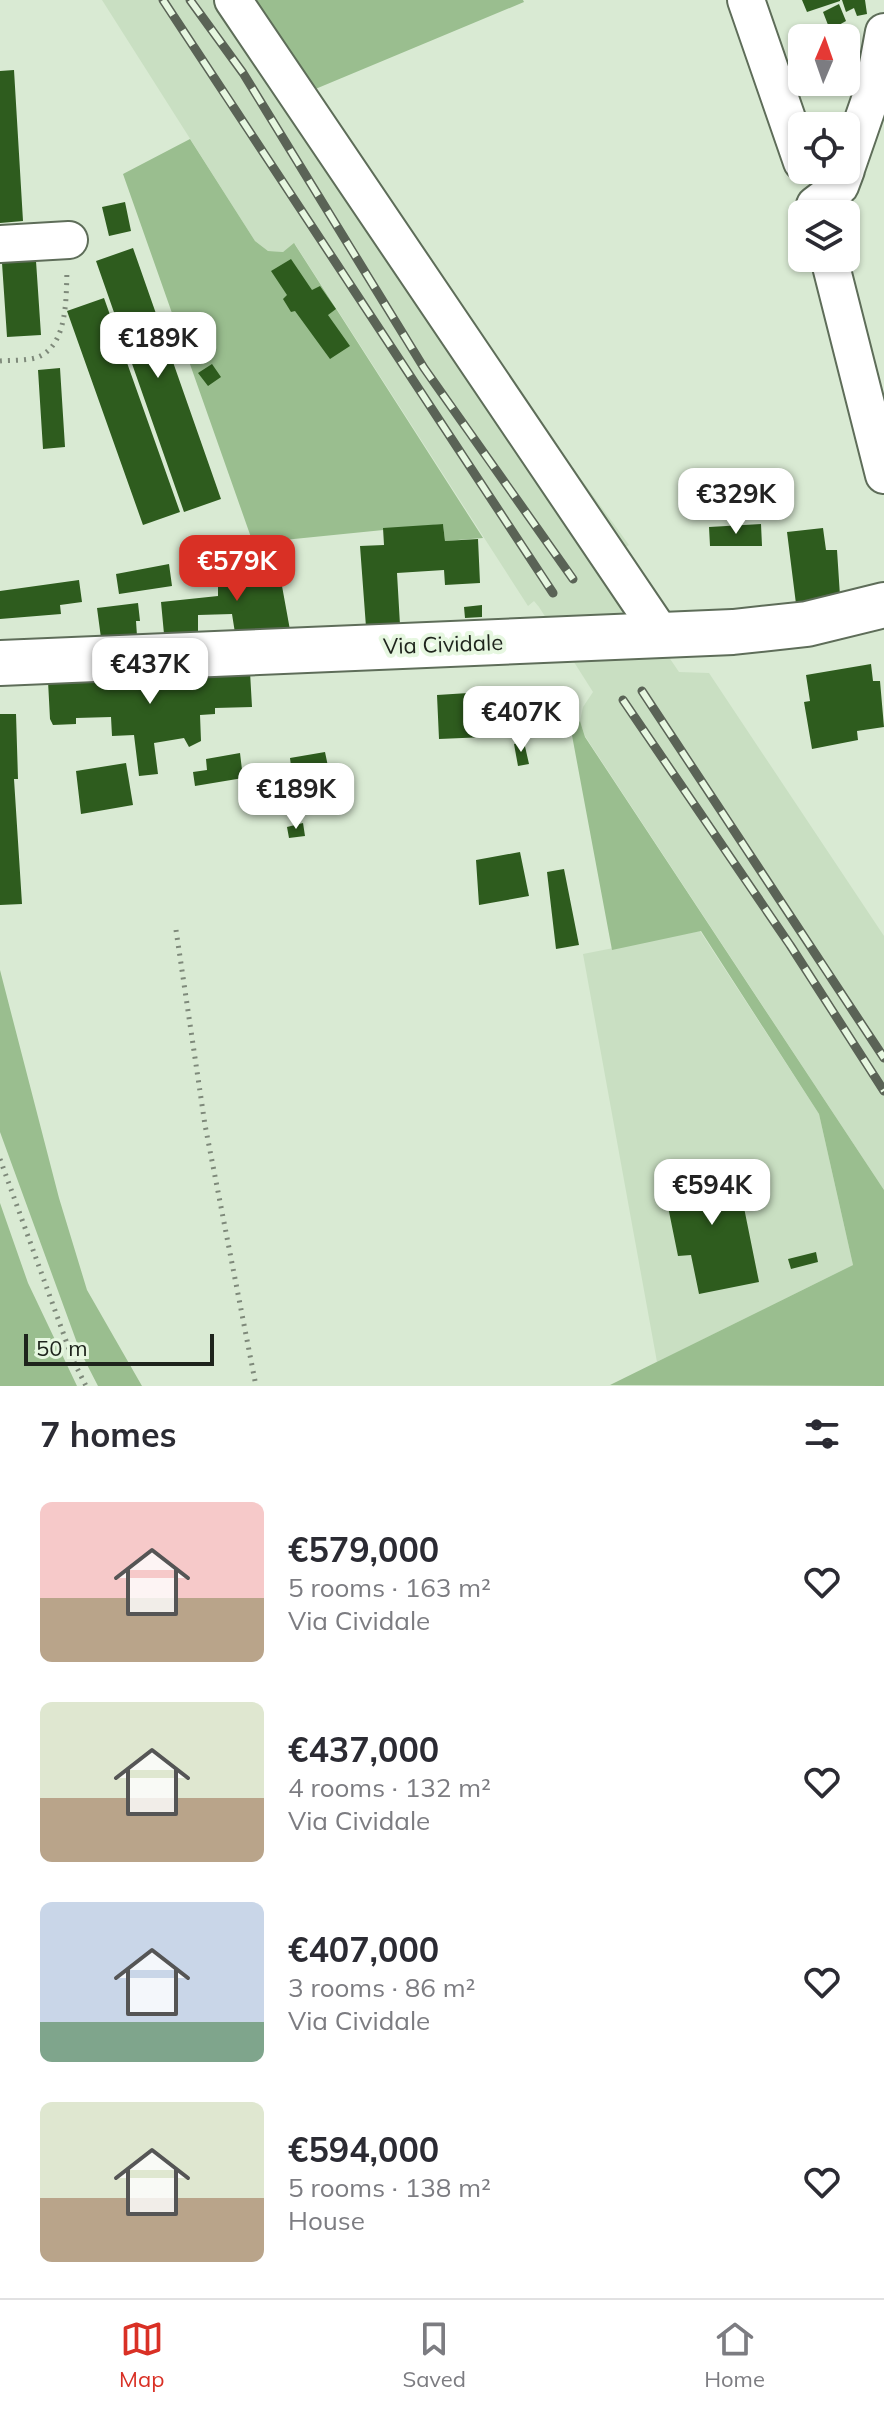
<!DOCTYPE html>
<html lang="en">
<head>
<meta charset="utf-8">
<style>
  body { margin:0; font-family:Mulish,sans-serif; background:#f7f7f7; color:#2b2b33; height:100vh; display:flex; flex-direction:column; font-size:30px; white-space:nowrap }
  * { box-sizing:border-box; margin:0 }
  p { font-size:26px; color:#7c7c81 }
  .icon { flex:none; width:44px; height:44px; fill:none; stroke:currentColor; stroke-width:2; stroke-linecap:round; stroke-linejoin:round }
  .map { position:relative; height:1386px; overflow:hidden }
  .panel { display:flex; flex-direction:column; background:#fff; flex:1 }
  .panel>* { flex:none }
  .needle { width:52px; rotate:2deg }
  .buttons { position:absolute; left:788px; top:24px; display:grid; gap:16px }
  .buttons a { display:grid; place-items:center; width:72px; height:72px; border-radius:12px; background:#fff; box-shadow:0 2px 6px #0004; font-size:40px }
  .scale { position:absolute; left:24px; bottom:20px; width:190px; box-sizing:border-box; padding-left:8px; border:4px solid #1e241c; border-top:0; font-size:22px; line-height:28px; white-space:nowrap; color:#1e241c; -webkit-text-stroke:6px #e6f7e0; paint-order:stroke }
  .price { position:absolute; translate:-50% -68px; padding:0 18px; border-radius:16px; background:#fff; color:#222; font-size:26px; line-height:52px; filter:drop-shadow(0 2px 4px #0008) }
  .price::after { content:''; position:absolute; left:50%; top:48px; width:24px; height:18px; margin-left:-12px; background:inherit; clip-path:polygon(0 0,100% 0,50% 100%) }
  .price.on { background:#d93025; color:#fff }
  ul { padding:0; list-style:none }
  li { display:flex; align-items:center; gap:24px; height:200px; padding:0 40px }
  li span { display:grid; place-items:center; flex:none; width:224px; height:160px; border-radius:12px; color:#555 }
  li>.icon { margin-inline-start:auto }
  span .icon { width:96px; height:96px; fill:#fffc; stroke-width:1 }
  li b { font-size:34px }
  h2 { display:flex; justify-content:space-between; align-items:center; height:96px; padding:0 40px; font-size:34px }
  .tabs { display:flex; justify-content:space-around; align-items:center; height:112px; border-top:2px solid #e1e1e2; background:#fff; font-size:22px; color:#7c7c81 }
  .tabs a { display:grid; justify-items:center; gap:4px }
  .tabs .on { color:#d93025 }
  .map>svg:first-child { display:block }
  .built { fill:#c9dfc2 }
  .green { fill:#9abe8f }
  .building { fill:#2e5c1e }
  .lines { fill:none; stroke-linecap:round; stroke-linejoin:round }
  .minor-casing { stroke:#5e6d59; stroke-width:40 }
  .major-casing { stroke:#5e6d59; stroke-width:48 }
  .path { stroke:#7e897a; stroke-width:5; stroke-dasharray:2 6; stroke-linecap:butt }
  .minor { stroke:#fff; stroke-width:36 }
  .major { stroke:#fff; stroke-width:44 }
  .rail-casing { stroke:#5a6356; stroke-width:9 }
  .rail { stroke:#e6f7e0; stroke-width:6; stroke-dasharray:18; stroke-linecap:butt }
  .labels { text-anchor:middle; stroke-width:8; stroke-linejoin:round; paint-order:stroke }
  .street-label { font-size:22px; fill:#1e241c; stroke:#e6f7e0 }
</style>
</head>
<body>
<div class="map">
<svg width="884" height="1386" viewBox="0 0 884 1386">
  <rect width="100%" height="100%" fill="#d9ead3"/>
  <!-- built -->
  <path class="built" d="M102,0h151l288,424 88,121 -26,15 76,112 30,1 175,263v254l-299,-454 -5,-15 3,-14 10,-15 -54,-85 -5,-6 -6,5 -233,-362 -12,8 -15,-1 -13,-10z
    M700,931l119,183 34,151 -196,97 -74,-408z"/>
  <!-- green -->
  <path class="green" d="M253,0h270l1,2 -211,88z
    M190,139l65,102 13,10 15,1 11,-9 189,295 -38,3 -2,-17 -190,19 -130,-369z
    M580,721l5,16 299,453v196l-274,-1 243,-120 -34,-151 -118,-183 -89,19 -41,-220z
    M0,970l59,228 28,92 55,96h-44l-18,-35 -80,-219z
    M0,1203l28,80 49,103h-77z"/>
  <!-- building -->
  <path class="building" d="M802,0h38v1l-33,11z
    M842,0h23l2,14 -10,2 -3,-8 -8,4z
    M839,4l7,17 -16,9 -7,-18z
    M14,70l9,151 -23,2v-152z
    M125,202l6,29 -22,5 -7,-29z
    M133,248l88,251 -37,13 -88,-251z
    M291,259l21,31 8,-4 16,23 -8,6 22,31 -20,13 -35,-48 -4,1 -8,-13 4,-4 -16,-24z
    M36,261l5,74 -34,2 -5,-74z
    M104,298l76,214 -37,13 -76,-214z
    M212,364l9,13 -13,9 -10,-13z
    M60,368l5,79 -22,2 -5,-79z
    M443,524l2,17 33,-2 2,44 -35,2 -1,-15 -47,3 3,52 -34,2 -6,-81 24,-1 -1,-17z
    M761,524l1,22h-52l-1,-19z
    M823,528l3,22h11l3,46 -44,8 -9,-72z
    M276,553l14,77 -55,3 -3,-19 -34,1v17l-34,2 -3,-32 57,-6v-9l30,-3 -4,-26z
    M169,564l3,22 -53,8 -3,-20z
    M79,580l3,22 -22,3 1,9 -61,5v-28z
    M138,603l2,18h-4l1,15 -36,2 -4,-30z
    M482,605v12l-17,1 -1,-11z
    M871,664l2,17h7l4,46 -27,4 1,9 -46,9 -8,-47 6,-1 -4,-26z
    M250,672l2,35 -37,1v6l-15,1 1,26 -12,6 -5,-9 -30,5 4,31 -19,2 -5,-41 -22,1 -1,-19 -35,1v6l-23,1 -3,-6 -2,-38z
    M484,692l2,45 -47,2 -2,-44z
    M532,707l4,25 -13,2 -5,-24z
    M0,714h16l2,65h-4l8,125 -22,1z
    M524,742l5,22 -11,2 -4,-22z
    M325,752l5,24 -37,6 -3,-24z
    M240,753l3,25 -48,8 -2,-14 14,-2 -1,-11z
    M126,763l7,42 -52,9 -5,-43z
    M303,823l2,13 -16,2 -2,-11z
    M520,852l9,44 -50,9 -3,-45z
    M564,869l15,76 -23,4 -9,-77z
    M735,1163l24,119 -60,12 -8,-39 -13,1 -16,-79z
    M816,1252l2,10 -27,7 -3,-10z"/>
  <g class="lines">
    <defs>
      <path id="minor" d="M233,0l429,635
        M746,0l56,162
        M846,169l27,-78 11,-59
        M815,205l25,-19 6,-16
        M0,244l69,-4
        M829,258l55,217"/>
      <path id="major" d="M0,663l733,-31 74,-8 77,-19"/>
    </defs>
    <!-- minor casing -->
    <use href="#minor" class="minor-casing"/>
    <!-- major casing -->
    <use href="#major" class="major-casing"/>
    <!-- path -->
    <path class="path" d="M0,361c11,-1 28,0 38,-4 30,-12 28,-60 29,-87
      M176,930l29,195 51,261
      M0,1159l73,201 13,26"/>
    <!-- minor -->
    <use href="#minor" class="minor"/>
    <!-- major -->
    <use href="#major" class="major"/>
    <defs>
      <path id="rail" d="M163,0l390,593
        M190,0l53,73 181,295 149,211
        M642,691l242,367
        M623,700l167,245 94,146"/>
    </defs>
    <!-- rail casing -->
    <use href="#rail" class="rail-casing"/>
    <!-- rail -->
    <use href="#rail" class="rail"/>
  </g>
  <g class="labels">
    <!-- street labels -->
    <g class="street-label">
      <text transform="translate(443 644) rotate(-2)" y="8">Via Cividale</text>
    </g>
  </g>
</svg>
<div class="buttons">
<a><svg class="needle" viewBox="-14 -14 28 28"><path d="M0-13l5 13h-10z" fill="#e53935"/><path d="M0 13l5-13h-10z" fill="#7c7c81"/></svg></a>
<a><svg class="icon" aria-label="locate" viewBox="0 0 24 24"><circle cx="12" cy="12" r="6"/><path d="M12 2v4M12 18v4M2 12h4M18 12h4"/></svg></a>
<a><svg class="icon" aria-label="layers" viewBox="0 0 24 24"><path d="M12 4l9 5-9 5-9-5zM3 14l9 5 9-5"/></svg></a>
</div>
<div class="scale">50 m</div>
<b class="price" style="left:158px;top:380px">€189K</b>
<b class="price" style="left:736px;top:536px">€329K</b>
<b class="price on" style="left:237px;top:603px">€579K</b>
<b class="price" style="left:150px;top:706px">€437K</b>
<b class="price" style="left:521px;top:754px">€407K</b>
<b class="price" style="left:296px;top:831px">€189K</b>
<b class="price" style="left:712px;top:1227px">€594K</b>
</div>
<section class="panel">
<h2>7 homes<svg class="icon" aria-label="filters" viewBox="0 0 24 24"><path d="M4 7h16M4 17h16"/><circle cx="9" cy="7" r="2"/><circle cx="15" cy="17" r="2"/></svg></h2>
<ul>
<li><span style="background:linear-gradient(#f6c9c9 60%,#b9a48a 0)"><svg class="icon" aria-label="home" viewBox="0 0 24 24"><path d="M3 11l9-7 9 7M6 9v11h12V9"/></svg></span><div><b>€579,000</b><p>5 rooms · 163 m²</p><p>Via Cividale</p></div><svg class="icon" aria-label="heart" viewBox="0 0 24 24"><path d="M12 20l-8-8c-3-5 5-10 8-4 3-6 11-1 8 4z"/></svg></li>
<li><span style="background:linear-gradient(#dfe7d0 60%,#b9a48a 0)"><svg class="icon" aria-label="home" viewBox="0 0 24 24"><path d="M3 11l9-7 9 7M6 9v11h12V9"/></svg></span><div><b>€437,000</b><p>4 rooms · 132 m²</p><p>Via Cividale</p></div><svg class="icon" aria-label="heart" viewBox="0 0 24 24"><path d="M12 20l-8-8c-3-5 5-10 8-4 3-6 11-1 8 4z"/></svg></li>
<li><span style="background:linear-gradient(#c9d6e8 75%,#7fa58c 0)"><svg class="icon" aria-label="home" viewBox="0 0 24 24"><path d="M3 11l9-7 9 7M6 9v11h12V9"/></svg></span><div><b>€407,000</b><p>3 rooms · 86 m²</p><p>Via Cividale</p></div><svg class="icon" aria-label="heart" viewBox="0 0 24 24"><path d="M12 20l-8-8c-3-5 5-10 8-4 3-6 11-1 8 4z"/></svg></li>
<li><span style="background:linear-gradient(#dfe7d0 60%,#b9a48a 0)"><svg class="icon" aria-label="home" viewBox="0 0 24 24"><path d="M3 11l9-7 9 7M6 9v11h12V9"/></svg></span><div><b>€594,000</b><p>5 rooms · 138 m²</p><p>House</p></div><svg class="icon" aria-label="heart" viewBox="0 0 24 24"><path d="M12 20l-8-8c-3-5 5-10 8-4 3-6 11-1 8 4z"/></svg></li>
</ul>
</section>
<nav class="tabs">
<a class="on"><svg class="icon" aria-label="map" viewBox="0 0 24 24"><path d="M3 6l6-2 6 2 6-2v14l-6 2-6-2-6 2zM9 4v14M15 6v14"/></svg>Map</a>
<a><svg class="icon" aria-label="saved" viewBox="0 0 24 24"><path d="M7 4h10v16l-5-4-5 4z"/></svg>Saved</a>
<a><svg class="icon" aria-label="home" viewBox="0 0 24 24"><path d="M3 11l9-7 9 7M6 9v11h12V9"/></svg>Home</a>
</nav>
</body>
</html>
